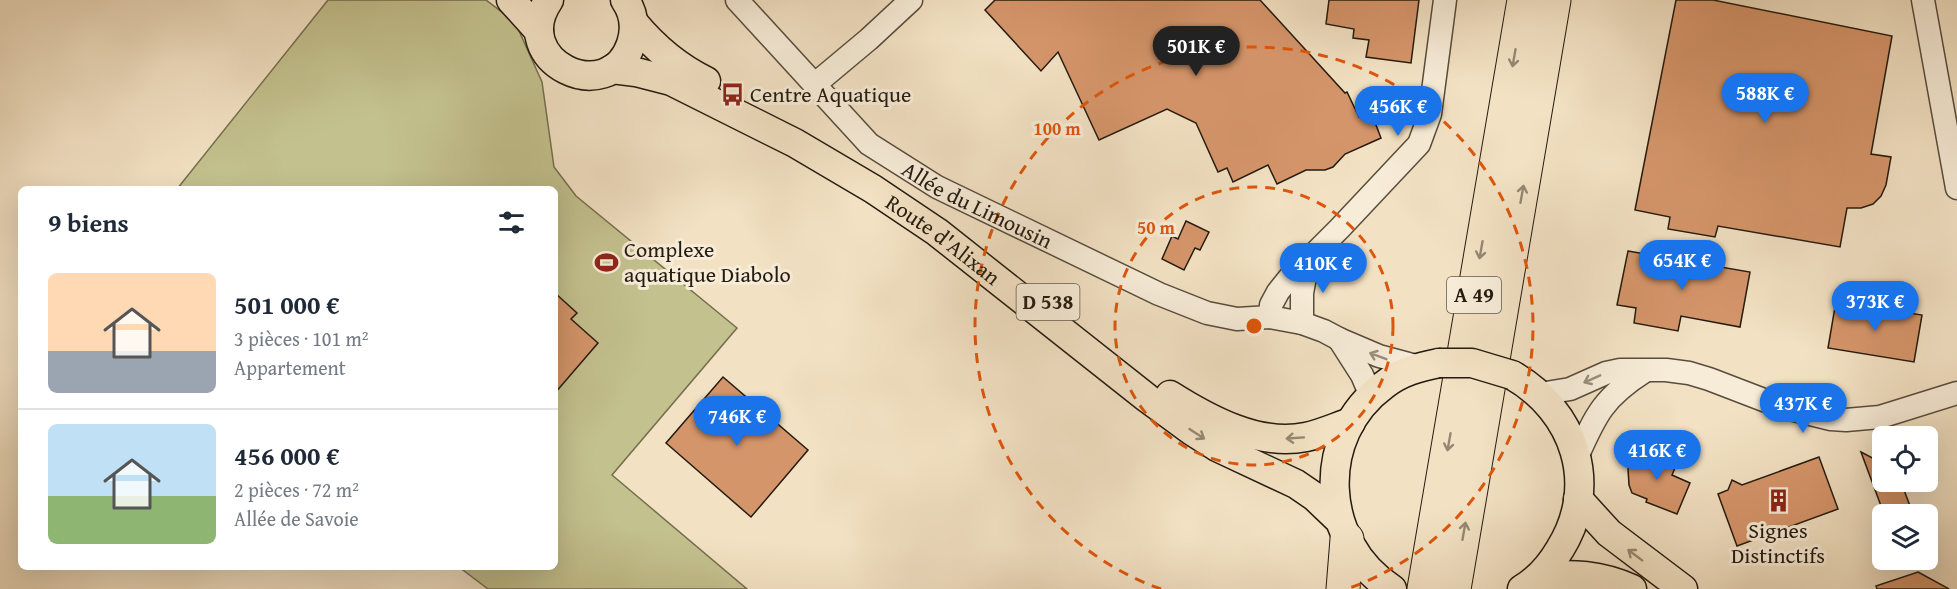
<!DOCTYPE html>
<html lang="fr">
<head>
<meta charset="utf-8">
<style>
  body { margin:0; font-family:"Gentium Book Plus",serif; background:#f6f6f7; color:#1f2937; height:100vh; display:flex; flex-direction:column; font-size:22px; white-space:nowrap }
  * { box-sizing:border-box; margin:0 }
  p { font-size:20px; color:#747a83 }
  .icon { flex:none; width:33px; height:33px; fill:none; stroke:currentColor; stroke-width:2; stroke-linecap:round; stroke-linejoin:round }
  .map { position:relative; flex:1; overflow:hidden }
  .details { position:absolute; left:18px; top:186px; width:540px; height:384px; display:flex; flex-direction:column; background:#fff; border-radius:9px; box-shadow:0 6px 24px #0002 }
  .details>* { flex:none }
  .controls { position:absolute; left:1872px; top:426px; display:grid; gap:12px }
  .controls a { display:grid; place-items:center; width:66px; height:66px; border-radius:9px; background:#fff; box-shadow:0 6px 24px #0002; font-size:30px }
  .price { position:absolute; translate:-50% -51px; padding:0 14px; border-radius:21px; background:#1a73e8; color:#fff; font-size:20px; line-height:39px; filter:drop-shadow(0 2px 3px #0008) }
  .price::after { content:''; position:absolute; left:50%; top:36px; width:18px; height:14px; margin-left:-9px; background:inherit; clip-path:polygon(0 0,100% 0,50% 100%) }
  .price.selected { background:#222; color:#fff }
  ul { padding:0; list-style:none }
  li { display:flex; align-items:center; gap:18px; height:150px; padding:0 30px }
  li+li { border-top:2px solid #e0e1e3 }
  li span { display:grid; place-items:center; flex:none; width:168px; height:120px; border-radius:9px; color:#555 }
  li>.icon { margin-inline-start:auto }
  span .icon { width:72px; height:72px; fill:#fffc; stroke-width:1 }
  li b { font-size:26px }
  h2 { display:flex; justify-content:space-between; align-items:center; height:72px; padding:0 30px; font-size:26px }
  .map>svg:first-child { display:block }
  .green { fill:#c3c18e; stroke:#746e4f; stroke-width:1.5 }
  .building { fill:#d5956a; stroke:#241b10; stroke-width:1.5 }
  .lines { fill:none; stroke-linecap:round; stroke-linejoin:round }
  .minor-casing { stroke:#584c3d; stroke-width:25 }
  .major-casing { stroke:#241b10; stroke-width:31 }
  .highway-casing { stroke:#241b10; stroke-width:35 }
  .minor { stroke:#f7ecd8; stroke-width:22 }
  .major { stroke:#f2e1c3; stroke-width:28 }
  .highway { stroke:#f2e1c3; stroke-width:33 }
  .major-bridge-casing { stroke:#241b10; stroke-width:31; stroke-linecap:butt }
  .major-bridge { stroke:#f2e1c3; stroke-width:28 }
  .oneway { stroke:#958872 }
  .oneway2 { stroke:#988e7e }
  .ring { fill:none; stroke:#de560c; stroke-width:3; stroke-dasharray:10 8 }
  .labels { text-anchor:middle; stroke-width:6; stroke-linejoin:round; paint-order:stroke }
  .shield { fill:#f7ecd8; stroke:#635a4c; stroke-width:1.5 }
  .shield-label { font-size:21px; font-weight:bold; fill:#241b10 }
  .poi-label { font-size:22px; fill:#241b10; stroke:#f7ecd8; text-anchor:start }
  .street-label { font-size:22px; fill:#241b10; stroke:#f7ecd8 }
  .centre { fill:#de560c; stroke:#f7ecd8; stroke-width:3 }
  .ring-label { font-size:18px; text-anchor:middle; font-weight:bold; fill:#de560c; stroke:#f7ecd8; stroke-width:6; stroke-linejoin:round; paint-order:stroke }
</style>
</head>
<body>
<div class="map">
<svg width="1957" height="589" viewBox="0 0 1957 589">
  <rect width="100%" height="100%" fill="#f2e1c3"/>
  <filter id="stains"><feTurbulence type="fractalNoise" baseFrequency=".00333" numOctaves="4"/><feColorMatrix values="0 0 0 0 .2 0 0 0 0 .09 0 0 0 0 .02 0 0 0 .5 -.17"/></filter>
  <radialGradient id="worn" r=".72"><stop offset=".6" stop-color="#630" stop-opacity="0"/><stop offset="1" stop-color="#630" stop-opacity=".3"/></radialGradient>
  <!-- green -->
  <path class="green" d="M328,0h158l29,22 27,60 12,85 22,29 161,132 -125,147 135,114h-259l-29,-22h96v-378h-378z"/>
  <!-- building -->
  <path class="building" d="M995,0h265l85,93 2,-1 12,25 7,-3 10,11 5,13 -36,16 -12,13 -8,3h-19l-29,14 -9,-19 -35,17 -6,-14 -9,4 -22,-49 -29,-14 -68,31 -41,-88 -17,19 -56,-61z
    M1329,0h90l-8,63 -45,-6 3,-17 -16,-2 1,-9 -28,-5z
    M1676,0h37l179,36 -21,118 20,3 -5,28 -5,11 -8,8 -12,4h-14l-7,39 -122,-21 -3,11 -47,-8 2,-12 -35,-7z
    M1186,221l23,11 -9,18 -5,-2 -11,22 -22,-11 10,-23 6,3z
    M1628,251l122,21 -10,55 -59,-11 -3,15 -44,-8 2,-15 -19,-3z
    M555,293l22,20 -6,6 27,24 -43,50z
    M1836,301l86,14 -8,47 -86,-14z
    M723,377l85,73 -57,67 -85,-74z
    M1651,450l27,11 -6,14 18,8 -13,31 -31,-12 1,-3 -15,-6 -3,-8 -1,-16 4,-8 8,-6 10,-2z
    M1861,452l15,8 6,-3v25h19l12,32h-29z
    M1819,457l19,52 -101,37 -19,-52 10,-4 4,-10 10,5z
    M1918,572l31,17h-72l-1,-3z"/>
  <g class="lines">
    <defs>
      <g id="minor">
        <path id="s1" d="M737,0l132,144 68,43 222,107 48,19 30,6 33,-2 32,6 22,8 15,8 40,17 41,11"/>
        <path d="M1923,0l34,188"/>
        <path d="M814,85l55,-46 42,-39"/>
        <path d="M1270,317l1,-12 7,-13 20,-25 15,-12 27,-27 79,-84 11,-30 15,-114"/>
        <path d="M1302,323v-30l4,-21 7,-16"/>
        <path d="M1339,339l23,36 9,21"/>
        <path d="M1540,394l30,-5 36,-16 14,-3h46l23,3 20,6 73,28 49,12 15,1 34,-3 77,-24"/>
        <path d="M1577,457c19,-43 27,-60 68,-86"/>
      </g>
      <g id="major">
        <path d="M511,0l28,31"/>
        <path d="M549,0c-42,61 60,110 82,44 5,-15 3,-31 -6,-44"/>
        <path d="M634,23c20,24 43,44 72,58"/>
        <path id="s2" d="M612,69l24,3 35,9 124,62 78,46 64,43 210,166 45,33 25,16 79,37 19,13 23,22"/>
        <path d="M1512,375c63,36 88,110 48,174 -10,17 -21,30 -38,40"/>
        <path d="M1170,395c38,24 89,52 136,42 15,-3 30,-10 45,-15"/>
        <path d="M1578,499l31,34 74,56"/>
        <path d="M1539,577c33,-4 62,-2 93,12"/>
        <path d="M1392,589c-72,-46 -78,-153 -8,-204 16,-13 35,-18 55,-22"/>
      </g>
      <path id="highway" d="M1343,589l4,-50
        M1424,589l100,-589
        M1454,589l100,-589"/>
    </defs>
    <!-- minor casing -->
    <use href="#minor" class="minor-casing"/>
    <!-- major casing -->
    <use href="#major" class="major-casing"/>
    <!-- highway casing -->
    <use href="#highway" class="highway-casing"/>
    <!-- minor -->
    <use href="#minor" class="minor"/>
    <!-- major -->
    <use href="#major" class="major"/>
    <!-- highway -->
    <use href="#highway" class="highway"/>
    <defs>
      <path id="major-bridge" d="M1439,363h33l40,12"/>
    </defs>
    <!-- major-bridge casing -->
    <use href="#major-bridge" class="major-bridge-casing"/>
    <!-- major-bridge -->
    <use href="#major-bridge" class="major-bridge"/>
  </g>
  <!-- one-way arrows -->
  <defs><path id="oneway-shaft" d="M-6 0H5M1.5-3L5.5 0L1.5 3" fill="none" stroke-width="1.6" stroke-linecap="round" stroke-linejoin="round" transform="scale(1.5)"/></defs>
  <g class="oneway">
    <use href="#oneway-shaft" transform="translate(1514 58) rotate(100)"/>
    <use href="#oneway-shaft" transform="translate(1522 194) rotate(-80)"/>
    <use href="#oneway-shaft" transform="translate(1481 250) rotate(100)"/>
    <use href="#oneway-shaft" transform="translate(1197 434) rotate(33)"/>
    <use href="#oneway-shaft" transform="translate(1295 438) rotate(176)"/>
    <use href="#oneway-shaft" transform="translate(1449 442) rotate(100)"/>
    <use href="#oneway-shaft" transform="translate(1464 531) rotate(-80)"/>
    <use href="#oneway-shaft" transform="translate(1635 555) rotate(-143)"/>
  </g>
  <g class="oneway2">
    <use href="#oneway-shaft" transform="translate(1378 356) rotate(-159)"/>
    <use href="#oneway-shaft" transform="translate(1592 379) rotate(156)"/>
  </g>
  <!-- distance rings -->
  <g class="ring">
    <circle cx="1254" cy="326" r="139"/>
    <path d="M1161 589A279 279 0 1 1 1347 589"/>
  </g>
  <!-- icons -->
  <defs>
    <symbol id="bus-bare" viewBox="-9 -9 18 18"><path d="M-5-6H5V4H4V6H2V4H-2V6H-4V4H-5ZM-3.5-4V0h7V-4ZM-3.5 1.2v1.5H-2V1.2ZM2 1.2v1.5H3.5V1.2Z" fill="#8f2418" stroke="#f7ecd8" stroke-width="2.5" paint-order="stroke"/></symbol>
    <symbol id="stadium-bare" viewBox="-9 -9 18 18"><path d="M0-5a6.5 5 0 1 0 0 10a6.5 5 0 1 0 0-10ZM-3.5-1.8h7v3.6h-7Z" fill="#8f2418" stroke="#f7ecd8" stroke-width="2.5" paint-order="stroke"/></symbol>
    <symbol id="building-bare" viewBox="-9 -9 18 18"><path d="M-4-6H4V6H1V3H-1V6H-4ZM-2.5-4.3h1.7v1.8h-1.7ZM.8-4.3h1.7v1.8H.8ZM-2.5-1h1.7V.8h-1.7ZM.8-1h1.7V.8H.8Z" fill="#8f2418" stroke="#f7ecd8" stroke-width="2.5" paint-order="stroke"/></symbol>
  </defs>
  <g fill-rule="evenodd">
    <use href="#bus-bare" x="716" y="78" width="33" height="33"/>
    <use href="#stadium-bare" x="590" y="246" width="33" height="33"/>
    <use href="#building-bare" x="1762" y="484" width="33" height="33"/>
  </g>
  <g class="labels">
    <!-- shield labels -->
    <g class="shield">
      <rect x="1447" y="277" width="54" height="36" rx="4.5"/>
      <rect x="1016.5" y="284" width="63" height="36" rx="4.5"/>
    </g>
    <g class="shield-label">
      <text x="1474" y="302">A 49</text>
      <text x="1048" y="309">D 538</text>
    </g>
    <!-- poi labels -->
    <g class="poi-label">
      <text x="750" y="102">Centre Aquatique</text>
      <text x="624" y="257">Complexe<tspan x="624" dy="25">aquatique Diabolo</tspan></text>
      <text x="1778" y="538" text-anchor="middle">Signes<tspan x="1778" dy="25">Distinctifs</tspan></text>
    </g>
    <!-- street labels -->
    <g class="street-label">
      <text dy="8" stroke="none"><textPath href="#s1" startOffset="320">Allée du Limousin</textPath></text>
      <text dy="8" stroke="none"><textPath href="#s2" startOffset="376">Route d'Alixan</textPath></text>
    </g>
  </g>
  <circle cx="1254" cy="326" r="9" class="centre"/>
  <g class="ring-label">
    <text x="1057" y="135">100 m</text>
    <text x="1156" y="234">50 m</text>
  </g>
  <rect width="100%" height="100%" filter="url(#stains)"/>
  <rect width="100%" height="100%" fill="url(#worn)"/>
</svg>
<div class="controls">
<a><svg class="icon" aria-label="locate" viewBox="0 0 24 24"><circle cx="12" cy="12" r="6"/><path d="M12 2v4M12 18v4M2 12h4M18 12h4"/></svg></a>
<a><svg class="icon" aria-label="layers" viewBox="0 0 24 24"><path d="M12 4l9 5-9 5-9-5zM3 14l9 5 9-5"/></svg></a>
</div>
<b class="price selected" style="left:1196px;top:77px">501K €</b>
<b class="price" style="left:1765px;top:124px">588K €</b>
<b class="price" style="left:1398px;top:137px">456K €</b>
<b class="price" style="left:1682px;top:291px">654K €</b>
<b class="price" style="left:1323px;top:294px">410K €</b>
<b class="price" style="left:1875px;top:332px">373K €</b>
<b class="price" style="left:1803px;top:434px">437K €</b>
<b class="price" style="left:737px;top:447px">746K €</b>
<b class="price" style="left:1657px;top:481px">416K €</b>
<section class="details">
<h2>9 biens<svg class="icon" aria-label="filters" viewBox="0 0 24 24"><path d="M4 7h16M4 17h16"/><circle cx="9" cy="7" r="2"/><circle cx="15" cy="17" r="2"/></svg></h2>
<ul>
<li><span style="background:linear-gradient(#ffd9b3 65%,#9aa5b1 0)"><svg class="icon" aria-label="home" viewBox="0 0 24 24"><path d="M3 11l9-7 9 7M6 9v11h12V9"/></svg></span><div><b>501 000 €</b><p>3 pièces · 101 m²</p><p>Appartement</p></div></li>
<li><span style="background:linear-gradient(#bfe0f5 60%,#8fb573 0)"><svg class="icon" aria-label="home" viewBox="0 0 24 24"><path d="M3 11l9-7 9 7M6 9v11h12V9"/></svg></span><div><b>456 000 €</b><p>2 pièces · 72 m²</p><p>Allée de Savoie</p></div></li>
</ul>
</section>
</div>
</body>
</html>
